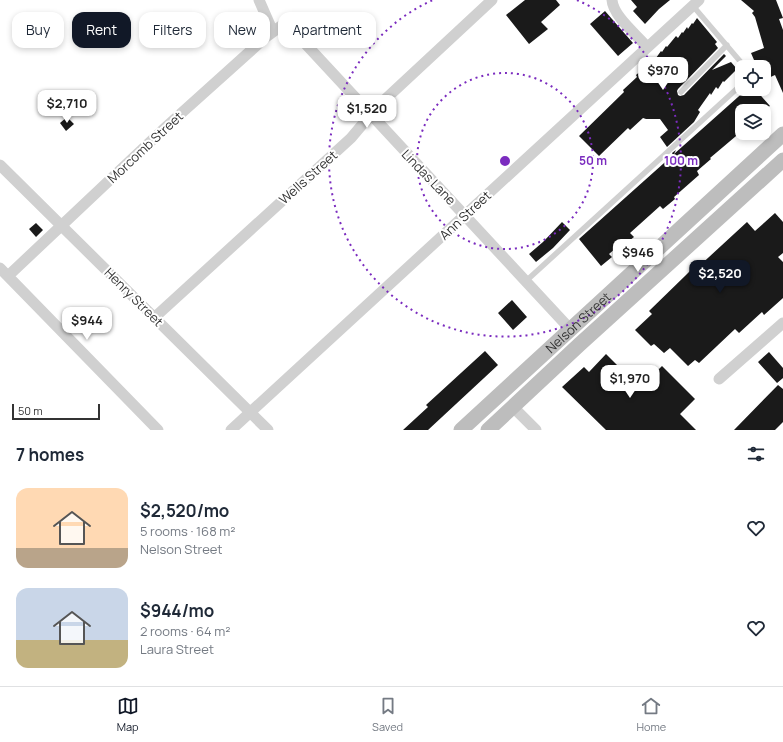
<!DOCTYPE html>
<html lang="en">
<head>
<meta charset="utf-8">
<style>
  body { margin:0; font-family:Manrope,sans-serif; background:#f2f2f3; color:#1f2937; height:100vh; display:flex; flex-direction:column; font-size:15px; white-space:nowrap }
  * { box-sizing:border-box; margin:0 }
  p { font-size:13px; color:#747a83 }
  .icon { flex:none; width:22px; height:22px; fill:none; stroke:currentColor; stroke-width:2; stroke-linecap:round; stroke-linejoin:round }
  .map { position:relative; height:430px; overflow:hidden }
  .side { display:flex; flex-direction:column; background:#fff; flex:1 }
  .side>* { flex:none }
  .banner { position:absolute; left:12px; top:12px; width:400px; height:36px; display:flex; gap:8px }
  .buttons { position:absolute; left:735px; top:60px; display:grid; gap:8px }
  .buttons a { display:grid; place-items:center; width:36px; height:36px; border-radius:8px; background:#fff; box-shadow:0 2px 6px #0003; font-size:20px }
  .scale { position:absolute; left:12px; bottom:10px; width:88px; box-sizing:border-box; padding-left:4px; border:2px solid #333; border-top:0; font-size:11px; line-height:14px; white-space:nowrap; color:#333; -webkit-text-stroke:3px #fff; paint-order:stroke }
  .price { position:absolute; translate:-50% -34px; padding:0 9px; border-radius:8px; background:#fff; color:#222; font-size:13px; line-height:26px; filter:drop-shadow(0 1px 2px #0008) }
  .price::after { content:''; position:absolute; left:50%; top:24px; width:12px; height:9px; margin-left:-6px; background:inherit; clip-path:polygon(0 0,100% 0,50% 100%) }
  .price.on { background:#111827; color:#fff }
  ul { padding:0; list-style:none }
  li { display:flex; align-items:center; gap:12px; height:100px; padding:0 16px }
  li span { display:grid; place-items:center; flex:none; width:112px; height:80px; border-radius:12px; color:#555 }
  li>.icon { margin-inline-start:auto }
  span .icon { width:48px; height:48px; fill:#fffc; stroke-width:1 }
  li b { font-size:17px }
  h2 { display:flex; justify-content:space-between; align-items:center; height:48px; padding:0 16px; font-size:17px }
  .pill { padding:0 14px; border-radius:12px; background:#fff; box-shadow:0 2px 6px #0003; font-size:14px; line-height:36px }
  .pill.on { background:#111827; color:#fff }
  .tabs { display:flex; justify-content:space-around; align-items:center; height:56px; border-top:1px solid #e0e1e3; background:#fff; font-size:11px; color:#747a83 }
  .tabs a { display:grid; justify-items:center; gap:2px }
  .tabs .on { color:#111827 }
  .map>svg:first-child { display:block }
  .building { fill:#1a1a1a }
  .lines { fill:none; stroke-linecap:round; stroke-linejoin:round }
  .lane { stroke:#d0d0d0; stroke-width:5.5 }
  .street { stroke:#d0d0d0; stroke-width:11 }
  .secondary { stroke:#bdbdbd; stroke-width:15 }
  .ring { fill:none; stroke:#7b2cbf; stroke-width:2; stroke-dasharray:2 4 }
  .labels { text-anchor:middle; stroke-width:4; stroke-linejoin:round; paint-order:stroke }
  .street-label { font-size:13px; fill:#333; stroke:#fff }
  .centre { fill:#7b2cbf; stroke:#fff; stroke-width:2 }
  .ring-label { font-size:12px; text-anchor:middle; font-weight:bold; fill:#7b2cbf; stroke:#fff; stroke-width:4; stroke-linejoin:round; paint-order:stroke }
</style>
</head>
<body>
<div class="map">
<svg width="783" height="430" viewBox="0 0 783 430">
  <rect width="100%" height="100%" fill="#fff"/>
  <!-- building -->
  <path class="building" d="M525,0h31l4,5 -19,17 7,7 -19,15 -23,-29z
    M631,0h39l-11,9 -14,15 -12,-13 4,-4z
    M741,0h35l7,18 -4,1 4,11v63l-8,-18 -11,5v-13h-7l-6,-14 13,-5 -9,-31 -3,-4 2,-2z
    M605,11l28,32 -15,13 -28,-32z
    M697,18l20,24 -2,2 3,4 -40,41 -1,2 1,4 2,1 4,-1 40,-41 2,2 -14,14 19,-8 6,7 -13,13 -1,-1 -5,8 -2,-2 -5,8 -1,-2 -12,17 2,2 -6,10 -27,25 -7,-10 8,-7 -8,-11h-14l-3,-1 -13,12 -2,-2 -29,28 -20,-20 45,-44 -1,-2 14,-13 -1,-2 20,-17 5,-7 1,1 4,-6 1,1 9,-11 2,2 4,-6 1,1 4,-6 1,2 4,-6 1,1z
    M747,89h8l15,17 -7,5h-21v20l-32,27 1,1 -14,12 2,4 -25,22 1,2 -12,10 -3,-3 -30,27 4,4 -10,8 -2,-2 -13,11 3,3 -11,9 -22,-27 94,-84 -1,-2 4,-3 -2,4z
    M67,117l7,7 -8,7 -6,-8z
    M775,213l8,9v31l-5,4 5,5v36l-19,17 -2,-3 -23,21 -4,-4 -36,34 -4,-3 -7,6 -18,-18 -6,5 -10,-9 -3,2 -16,-16 17,-16 -3,-3 37,-36 8,-8 2,2 51,-47 8,9z
    M562,222l8,8 -17,18 -17,14 -7,-8 14,-12z
    M36,223l7,7 -7,7 -7,-8z
    M512,300l15,17 -14,13 -15,-17z
    M485,351l13,14 -70,65h-25l25,-23 -2,-2z
    M769,352l14,16v10l-6,5 -19,-21z
    M606,354l34,34 22,-22 33,33 -15,15 16,16h-90l-44,-43 22,-20 5,5z
    M778,385l5,4v33l-8,8h-41z"/>
  <g class="lines">
    <!-- lane -->
    <path class="lane" d="M693,6l52,61
      M681,92l46,-47
      M526,281l216,-197"/>
    <!-- street -->
    <path class="street" d="M259,0l14,32
      M612,0c1,16 25,35 35,47
      M0,165l268,265
      M0,268l158,162
      M8,276l159,-150 99,-89 15,-11 7,-1 283,305
      M155,317l196,-179 27,-32 114,-106
      M719,379l64,-56
      M513,407l23,23
      M231,430l468,-430"/>
    <!-- secondary -->
    <g class="secondary">
      <path id="s1" d="M461,430l322,-296"/>
      <path d="M488,430l92,-86 203,-184"/>
    </g>
  </g>
  <!-- distance rings -->
  <g class="ring">
    <circle cx="505" cy="161" r="88"/>
    <path d="M577 0A176 176 0 1 1 433 0"/>
  </g>
  <g class="labels">
    <!-- street labels -->
    <g class="street-label">
      <text transform="translate(145 147) rotate(-43)" y="5">Morcomb Street</text>
      <text transform="translate(308 177) rotate(-42)" y="5">Wells Street</text>
      <text transform="translate(429 177) rotate(46)" y="5">Lindas Lane</text>
      <text transform="translate(465 215) rotate(-43)" y="5">Ann Street</text>
      <text transform="translate(134 297) rotate(45)" y="5">Henry Street</text>
      <text dy="5" stroke="none"><textPath href="#s1" startOffset="159">Nelson Street</textPath></text>
    </g>
  </g>
  <circle cx="505" cy="161" r="6" class="centre"/>
  <g class="ring-label">
    <text x="593" y="165">50 m</text>
    <text x="681" y="165">100 m</text>
  </g>
</svg>
<div class="buttons">
<a><svg class="icon" aria-label="locate" viewBox="0 0 24 24"><circle cx="12" cy="12" r="6"/><path d="M12 2v4M12 18v4M2 12h4M18 12h4"/></svg></a>
<a><svg class="icon" aria-label="layers" viewBox="0 0 24 24"><path d="M12 4l9 5-9 5-9-5zM3 14l9 5 9-5"/></svg></a>
</div>
<div class="scale">50 m</div>
<b class="price" style="left:663px;top:91px">$970</b>
<b class="price" style="left:67px;top:124px">$2,710</b>
<b class="price" style="left:367px;top:129px">$1,520</b>
<b class="price" style="left:638px;top:273px">$946</b>
<b class="price on" style="left:720px;top:294px">$2,520</b>
<b class="price" style="left:87px;top:341px">$944</b>
<b class="price" style="left:630px;top:399px">$1,970</b>
<div class="banner">
<a class="pill">Buy</a>
<a class="pill on">Rent</a>
<a class="pill">Filters</a>
<a class="pill">New</a>
<a class="pill">Apartment</a>
</div>
</div>
<section class="side">
<h2>7 homes<svg class="icon" aria-label="filters" viewBox="0 0 24 24"><path d="M4 7h16M4 17h16"/><circle cx="9" cy="7" r="2"/><circle cx="15" cy="17" r="2"/></svg></h2>
<ul>
<li><span style="background:linear-gradient(#ffd9b3 75%,#b9a48a 0)"><svg class="icon" aria-label="home" viewBox="0 0 24 24"><path d="M3 11l9-7 9 7M6 9v11h12V9"/></svg></span><div><b>$2,520/mo</b><p>5 rooms · 168 m²</p><p>Nelson Street</p></div><svg class="icon" aria-label="heart" viewBox="0 0 24 24"><path d="M12 20l-8-8c-3-5 5-10 8-4 3-6 11-1 8 4z"/></svg></li>
<li><span style="background:linear-gradient(#c9d6e8 65%,#c2b280 0)"><svg class="icon" aria-label="home" viewBox="0 0 24 24"><path d="M3 11l9-7 9 7M6 9v11h12V9"/></svg></span><div><b>$944/mo</b><p>2 rooms · 64 m²</p><p>Laura Street</p></div><svg class="icon" aria-label="heart" viewBox="0 0 24 24"><path d="M12 20l-8-8c-3-5 5-10 8-4 3-6 11-1 8 4z"/></svg></li>
</ul>
</section>
<nav class="tabs">
<a class="on"><svg class="icon" aria-label="map" viewBox="0 0 24 24"><path d="M3 6l6-2 6 2 6-2v14l-6 2-6-2-6 2zM9 4v14M15 6v14"/></svg>Map</a>
<a><svg class="icon" aria-label="saved" viewBox="0 0 24 24"><path d="M7 4h10v16l-5-4-5 4z"/></svg>Saved</a>
<a><svg class="icon" aria-label="home" viewBox="0 0 24 24"><path d="M3 11l9-7 9 7M6 9v11h12V9"/></svg>Home</a>
</nav>
</body>
</html>
